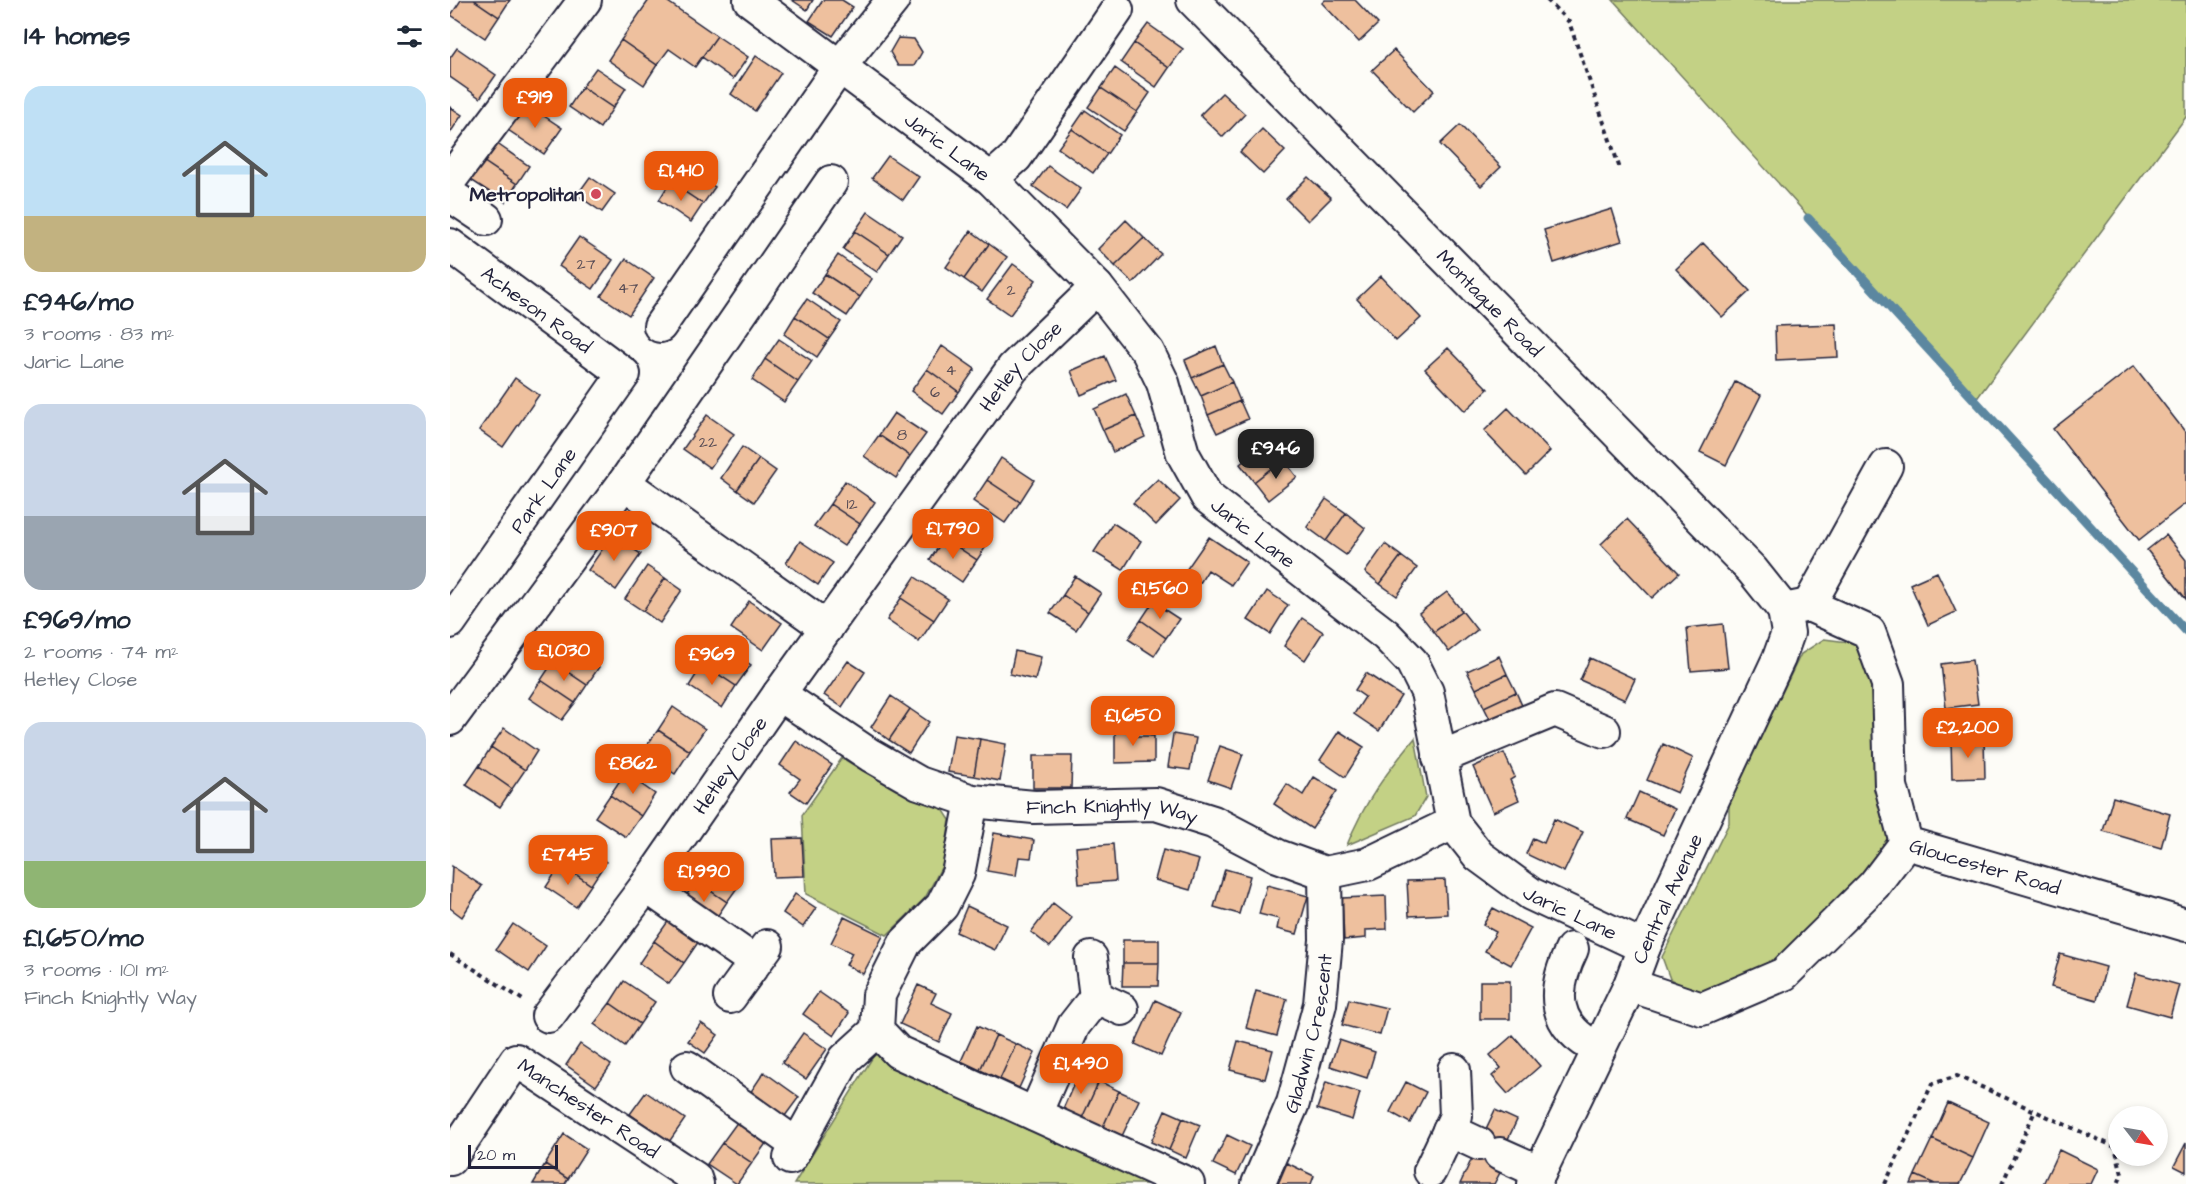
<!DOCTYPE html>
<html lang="en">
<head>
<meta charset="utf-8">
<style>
  body { margin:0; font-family:"Architects Daughter",sans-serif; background:#f2f2f3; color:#1f2937; height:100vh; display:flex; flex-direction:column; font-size:22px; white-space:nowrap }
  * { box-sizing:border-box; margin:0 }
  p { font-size:20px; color:#747a83 }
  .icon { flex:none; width:33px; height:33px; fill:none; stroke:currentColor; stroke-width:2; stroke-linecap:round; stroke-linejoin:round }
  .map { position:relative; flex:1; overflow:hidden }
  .sheet { display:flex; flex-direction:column; background:#fff; width:450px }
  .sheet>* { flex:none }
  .needle { width:39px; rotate:121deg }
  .tools { position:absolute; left:1658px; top:1106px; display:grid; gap:12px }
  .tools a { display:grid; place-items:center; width:60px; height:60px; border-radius:50%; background:#fff; box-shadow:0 3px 9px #0003; font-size:30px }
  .scale { position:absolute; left:18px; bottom:15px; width:90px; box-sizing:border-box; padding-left:6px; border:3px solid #22223b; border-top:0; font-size:16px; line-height:21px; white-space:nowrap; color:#22223b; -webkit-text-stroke:4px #fdfcf7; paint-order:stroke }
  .price { position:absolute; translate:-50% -51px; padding:0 14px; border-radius:12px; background:#ea580c; color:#fff; font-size:20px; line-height:39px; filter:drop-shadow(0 2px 3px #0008) }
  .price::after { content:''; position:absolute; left:50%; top:36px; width:18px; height:14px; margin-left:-9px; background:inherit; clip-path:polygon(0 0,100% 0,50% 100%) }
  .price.active { background:#222; color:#fff }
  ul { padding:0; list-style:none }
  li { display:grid; align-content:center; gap:12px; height:318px; padding:0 24px }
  li span { display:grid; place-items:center; height:186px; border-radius:18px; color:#555 }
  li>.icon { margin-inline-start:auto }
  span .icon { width:108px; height:108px; fill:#fffc; stroke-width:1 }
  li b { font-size:26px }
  h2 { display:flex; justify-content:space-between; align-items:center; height:72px; padding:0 24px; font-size:26px }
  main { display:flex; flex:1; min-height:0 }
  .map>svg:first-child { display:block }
  .green { fill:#c3d185; stroke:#727a60; stroke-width:1.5 }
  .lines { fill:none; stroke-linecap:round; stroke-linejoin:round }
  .stream { stroke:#5c87a0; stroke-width:9 }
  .building { fill:#eec09e; stroke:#22223b; stroke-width:1.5 }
  .minor-casing { stroke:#22223b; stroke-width:36 }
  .path { stroke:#22223b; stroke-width:4; stroke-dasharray:4.5 4.5; stroke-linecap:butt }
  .minor { stroke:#fdfcf7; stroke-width:32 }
  .poi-dot { fill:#d1495b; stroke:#fdfcf7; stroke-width:2 }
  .labels { text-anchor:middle; stroke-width:4.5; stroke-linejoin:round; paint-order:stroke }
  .number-label { font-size:16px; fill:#554a54 }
  .street-label { font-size:20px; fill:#22223b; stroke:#fdfcf7 }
  .poi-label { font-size:20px; font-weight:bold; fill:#22223b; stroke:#fdfcf7; text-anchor:end }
</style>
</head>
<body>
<main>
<section class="sheet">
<h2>14 homes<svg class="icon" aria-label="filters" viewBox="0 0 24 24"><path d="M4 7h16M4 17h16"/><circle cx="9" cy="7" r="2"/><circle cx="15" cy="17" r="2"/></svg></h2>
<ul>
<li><span style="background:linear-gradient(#bfe0f5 70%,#c2b280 0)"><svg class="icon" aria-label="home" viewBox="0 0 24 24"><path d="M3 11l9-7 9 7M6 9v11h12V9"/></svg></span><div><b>£946/mo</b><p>3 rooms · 83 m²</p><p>Jaric Lane</p></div></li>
<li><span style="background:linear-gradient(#c9d6e8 60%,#9aa5b1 0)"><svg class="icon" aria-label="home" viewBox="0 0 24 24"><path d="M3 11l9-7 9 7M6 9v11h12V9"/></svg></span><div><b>£969/mo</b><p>2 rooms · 74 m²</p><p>Hetley Close</p></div></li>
<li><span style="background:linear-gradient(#c9d6e8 75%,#8fb573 0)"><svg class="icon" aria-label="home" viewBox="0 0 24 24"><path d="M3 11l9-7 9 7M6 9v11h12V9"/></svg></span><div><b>£1,650/mo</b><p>3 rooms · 101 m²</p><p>Finch Knightly Way</p></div></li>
</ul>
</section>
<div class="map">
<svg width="1736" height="1184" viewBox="0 0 1736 1184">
  <rect width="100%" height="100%" fill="#fdfcf7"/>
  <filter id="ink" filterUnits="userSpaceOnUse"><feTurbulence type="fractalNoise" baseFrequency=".0167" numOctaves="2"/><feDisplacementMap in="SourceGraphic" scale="12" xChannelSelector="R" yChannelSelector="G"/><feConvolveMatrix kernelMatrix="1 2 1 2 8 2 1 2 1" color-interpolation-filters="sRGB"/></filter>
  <g filter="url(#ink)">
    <!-- green -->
    <path class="green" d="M1163,0h573v117l-211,284z
      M1374,639l32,4 23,30 16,167 -115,122 -82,33 -28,-16 -8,-22 67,-134v-22l72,-147z
      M965,738l11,59 -11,19 -68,29c16,-41 40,-73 68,-107z
      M392,758l54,32 45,16 9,14 -7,44 -18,34 -38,37 -81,-41 -4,-79z
      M429,1047l294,137h-379z"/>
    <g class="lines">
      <!-- stream -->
      <path class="stream" d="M1358,218l378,413"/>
    </g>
    <!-- building -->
    <path class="building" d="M11,0h13l25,17 -14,21 -34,-23z
      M24,0h36l-11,17z
      M199,0h16l52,36 -22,31 -26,-18 -12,16 -36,-25z
      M342,0h21l-6,10z
      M373,0h19l11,7 -20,29 -24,-15z
      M875,0h30l23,24 -19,18 -37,-39z
      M698,24l35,25 -14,19 -35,-25z
      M267,36l31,21 -15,22 -31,-22z
      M448,38l16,1 8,13 -8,14h-16l-8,-14z
      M171,40l36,25 -13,20 -36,-25z
      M684,43l35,25 -13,19 -35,-25z
      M7,48l39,27 -16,23 -30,-21v-19z
      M944,50l40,41 -21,21 -41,-42z
      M306,56l25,17 -26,38 -24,-17z
      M146,68l30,20 -13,20 -31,-21z
      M665,68l35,25 -13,19 -36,-24z
      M132,87l31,21 -13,20 -31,-21z
      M651,88l36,24 -13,19 -36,-24z
      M772,93l23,21 -22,23 -23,-22z
      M76,104l36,24 -18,26 -36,-24z
      M0,107l12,8 -12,18z
      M635,110l35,25 -13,19 -35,-25z
      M1010,125l41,42 -20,19 -41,-42z
      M622,129l35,25 -14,19 -35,-25z
      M812,129l23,22 -22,23 -23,-22z
      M46,143l33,23 -12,18 -34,-23z
      M438,156l31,21 -16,23 -31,-22z
      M33,161l34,23 -12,18 -34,-22z
      M232,165l33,22 -12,17 -33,-22z
      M598,166l33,23 -15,21 -33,-24z
      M140,177l25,17 -13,18 -25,-17z
      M858,177l23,21 -23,23 -22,-22z
      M220,182l33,22 -12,18 -32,-22z
      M1162,209l10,32 -68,22 -10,-33z
      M418,212l34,23 -13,19 -34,-23z
      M676,220l18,18 -29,28 -17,-17z
      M405,231l34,23 -12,18 -34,-23z
      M521,231l18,13 -25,35 -18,-12z
      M129,237l34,23 -20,29 -34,-23z
      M694,238l17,16 -28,29 -18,-17z
      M1253,243l47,48 -28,26 -46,-48z
      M539,244l18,13 -25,35 -18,-13z
      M388,255l34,24 -12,18 -35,-23z
      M176,259l28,19 -25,37 -28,-19z
      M563,264l23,16 -26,35 -23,-16z
      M375,274l35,23 -13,19 -35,-23z
      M931,276l40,42 -25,23 -39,-42z
      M357,299l34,23 -12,17 -34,-23z
      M345,316l34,23 -12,18 -33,-23z
      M1386,324l2,33 -62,3 -1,-34z
      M329,339l33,22 -14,21 -33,-23z
      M492,346l33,23 -16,23 -32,-23z
      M766,346l7,18 -31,14 -7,-18z
      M998,348l40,41 -23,22 -40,-42z
      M655,356l11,24 -35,15 -10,-24z
      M315,359l33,23 -14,20 -32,-22z
      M773,364l9,18 -31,14 -9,-18z
      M1684,366l52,67v70l-47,37 -86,-111z
      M477,369l32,23 -16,22 -32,-23z
      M65,378l24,17 -36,52 -24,-17z
      M782,382l8,19 -32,14 -7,-19z
      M1285,382l26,13 -35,70 -26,-13z
      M676,394l10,22 -33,14 -9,-21z
      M790,401l8,18 -31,14 -9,-18z
      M1058,408l42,43 -24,24 -42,-44z
      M444,413l32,21 -16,22 -31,-21z
      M257,415l27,19 -24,34 -27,-19z
      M686,416l9,21 -32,15 -10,-22z
      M429,435l31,21 -14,22 -32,-22z
      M818,441l15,18 -29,23 -14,-18z
      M292,447l17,12 -22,31 -16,-12z
      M551,458l33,22 -14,22 -33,-22z
      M309,459l17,12 -22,31 -17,-12z
      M833,459l14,18 -29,23 -14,-18z
      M708,479l22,21 -24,25 -23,-22z
      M537,480l33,22 -15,21 -32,-22z
      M395,481l30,21 -15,22 -30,-20z
      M876,499l20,14 -20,28 -19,-14z
      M380,504l30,20 -16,22 -30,-20z
      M896,513l19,15 -19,27 -20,-14z
      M509,517l32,22 -14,21 -33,-22z
      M1177,519l52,54 -27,25 -51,-54z
      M663,523l28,18 -18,29 -29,-18z
      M162,535l29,19 -25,36 -28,-20z
      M1716,535l20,25v39l-39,-49z
      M759,537l38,25 -16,23 -23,-15 -8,13 -16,-10z
      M494,538l33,22 -15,22 -32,-22z
      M350,541l33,22 -15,22 -32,-22z
      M935,544l16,12 -21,28 -15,-12z
      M951,556l16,12 -20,28 -17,-12z
      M197,566l18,12 -22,33 -18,-12z
      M1487,572l19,40 -28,13 -18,-41z
      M625,576l26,17 -13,19 -25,-17z
      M465,577l33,22 -14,21 -33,-22z
      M215,578l17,12 -22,33 -17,-12z
      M817,591l21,14 -18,29 -22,-14z
      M997,592l15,19 -28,21 -15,-19z
      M613,595l25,17 -12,18 -26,-17z
      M451,598l33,22 -15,22 -32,-22z
      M299,601l33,22 -19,27 -32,-22z
      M703,602l26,17 -13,19 -25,-18z
      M1012,611l15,19 -28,22 -15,-20z
      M852,618l21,14 -18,28 -21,-14z
      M691,620l25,18 -12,18 -26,-17z
      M1273,624l5,44 -37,3 -4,-43z
      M268,643l33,22 -15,21 -33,-22z
      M115,644l34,23 -12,18 -34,-23z
      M565,651l26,6 -6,23 -25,-6z
      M1049,656l8,18 -31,15 -9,-18z
      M1140,658l45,21 -10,21 -45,-20z
      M1522,660l6,44 -32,4 -5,-44z
      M398,661l17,11 -23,35 -18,-12z
      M103,662l34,23 -12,18 -34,-23z
      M253,664l33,22 -14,22 -33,-22z
      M916,673l35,23 -22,35 -25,-17 11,-17 -10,-7z
      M1057,674l9,18 -32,15 -8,-18z
      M91,680l34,23 -13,17 -33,-22z
      M1066,692l8,18 -31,15 -9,-18z
      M441,696l19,13 -21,31 -18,-13z
      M223,707l32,22 -15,22 -32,-21z
      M460,709l19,13 -20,31 -20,-13z
      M665,726h17v10h22v26l-39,1z
      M54,728l33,23 -12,19 -34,-23z
      M208,730l32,21 -15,23 -33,-22z
      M889,731l25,16 -19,30 -25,-17z
      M723,734l23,4 -6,32 -22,-3z
      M504,735l26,4 -6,37 -26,-4z
      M1534,738l1,40 -33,1 -1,-39z
      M530,739l26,5 -6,37 -26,-5z
      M346,741l36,24 -26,38 -16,-11 10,-13 -20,-14z
      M1213,744l30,14 -16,35 -30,-13z
      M770,746l23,8 -12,34 -23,-8z
      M41,747l34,23 -13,19 -33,-23z
      M1054,753l11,24 -5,3 9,20 -26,12 -20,-45z
      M583,756h39l-1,32h-38z
      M29,766l33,23 -12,18 -34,-22z
      M175,773l30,21 -14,22 -31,-21z
      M864,777l23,14 -25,38 -38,-25 13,-20 16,11z
      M1189,792l36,17 -12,26 -36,-16z
      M160,795l31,21 -15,21 -31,-20z
      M1663,797l57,17 -9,34 -58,-17z
      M1104,819l29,13 -19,40 -38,-18 7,-16 11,5z
      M544,833l40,7 -3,18 -12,-1 -3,19 -29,-5z
      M352,838l2,38 -30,1 -2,-38z
      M126,842l30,20 -15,23 -30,-21z
      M663,844l3,37 -37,3 -3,-37z
      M713,850l36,10 -9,30 -35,-10z
      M261,860l31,21 -15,21 -31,-21z
      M111,864l30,21 -15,22 -30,-20z
      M2,866l30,20 -20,31 -12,-9z
      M775,869l25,7 -11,38 -25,-7z
      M995,880l2,34 -38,2 -2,-35z
      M246,881l31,21 -15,22 -31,-21z
      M817,885l41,11 -11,38 -20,-5 2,-10 -20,-5z
      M345,894l21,14 -13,19 -20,-14z
      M936,896l1,33 -21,1v8l-22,2 -2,-42z
      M603,903l19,15 -22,29 -19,-15z
      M517,906l40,19 -12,25 -39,-18z
      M1043,908l38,20 -20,37 -26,-14 11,-19 -13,-7z
      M394,917l39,19 -20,38 -17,-9 6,-12 -21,-10z
      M219,920l30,21 -15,22 -30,-22z
      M63,924l33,22 -17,26 -33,-23z
      M673,940h36v23h-36z
      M204,941l30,22 -15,21 -30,-21z
      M1610,954l46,13 -9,33 -46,-13z
      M673,963h36l-1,23h-36z
      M1686,973l43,12 -9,32 -43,-12z
      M174,981l31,21 -15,22 -30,-21z
      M1030,981h30v38h-30z
      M468,985l18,8 -5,10 21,10 -13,29 -39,-18z
      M806,991l31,8 -10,37 -31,-8z
      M369,992l30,21 -15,23 -31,-22z
      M899,999l38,9 -7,27 -38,-10z
      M705,1000l26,12 -20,44 -26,-12z
      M160,1003l30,21 -15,22 -31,-22z
      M251,1023l17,12 -13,18 -17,-12z
      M527,1026l19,9 -16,35 -19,-9z
      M353,1033l24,16 -21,30 -24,-16z
      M546,1035l20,9 -16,35 -20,-9z
      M1063,1035l27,31 -32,28 -16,-18 9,-8 -11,-13z
      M889,1040l36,12 -8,26 -37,-12z
      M788,1041l35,9 -8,29 -35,-9z
      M130,1044l31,21 -15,21 -30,-21z
      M566,1044l19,9 -16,35 -19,-9z
      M314,1072l35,25 -17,23 -34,-24z
      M629,1072l20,9 -17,37 -19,-9z
      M649,1081l20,10 -16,36 -21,-9z
      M876,1082l34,11 -8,27 -35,-11z
      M956,1082l20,10 -16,31 -20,-11z
      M669,1091l20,9 -17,36 -19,-9z
      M196,1092l39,27 -16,23 -39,-28z
      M1498,1103l41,19 -16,36 -41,-19z
      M715,1110l18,8 -14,32 -18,-8z
      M1045,1110l22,10 -21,44 -22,-10z
      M733,1118l17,7 -14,33 -17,-8z
      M288,1121l29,21 -15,21 -30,-20z
      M114,1134l23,15 -19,30 -23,-15z
      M777,1135l23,11 -14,29 -23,-11z
      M1482,1139l41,19 -13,26h-25l-20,-9z
      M272,1143l30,20 -15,21 -30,-20z
      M1736,1143v29l-12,-6z
      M1609,1150l39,19 -7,15h-48z
      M1024,1154l29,13 -9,17h-34z
      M837,1163l27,13 -3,8h-33z
      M95,1164l23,15 -3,5h-32z
      M1465,1175l20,9h-24z"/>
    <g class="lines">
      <defs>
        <g id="minor">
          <path id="s1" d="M300,0l241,179 106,108 51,65 15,31 20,71 24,43 179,138 26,27 15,30 26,131 26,33 52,38 113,53"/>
          <path id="s2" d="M743,0l559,570 32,40"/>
          <path d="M541,179l25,-22 101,-147"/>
          <path d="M0,180l135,-180"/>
          <path d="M0,195l36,24"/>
          <path id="s3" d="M0,245l174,129 -174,248"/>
          <path d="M210,326l180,-260 53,-66"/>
          <path d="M174,483l203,145"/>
          <path d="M1359,605l77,-139"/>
          <path id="s4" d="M1334,610l25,-5 60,27 19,52 3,102 15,57 280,82"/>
          <path id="s5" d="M329,694l91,61 49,28 53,18 62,6 122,-3 57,18 65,34 47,17 43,-9 85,-41"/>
          <path d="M0,719l174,-236 207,-301"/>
          <path d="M989,758l116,-48 49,21"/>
          <path d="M522,801l-14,73 -16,32 -37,37 -26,52 -2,35 21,22 290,132"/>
          <path d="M196,886l109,76"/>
          <path d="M1122,949c-21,43 -20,78 27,100"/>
          <path d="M641,958l5,39 26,12"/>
          <path d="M1180,985l72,24 82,-35 90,-89 32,-42"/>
          <path d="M280,997l37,-51"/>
          <path id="s6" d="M98,1016l98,-130 133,-192 234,-326 84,-81"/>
          <path d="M237,1067l110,78"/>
          <path d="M585,1114l39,-89 22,-28"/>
          <path d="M999,1130l30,14"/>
          <path d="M1050,1154l40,18"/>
          <path d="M340,1158l55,-99 32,-29"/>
          <path id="s7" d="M0,1159l66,-99 179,118 2,6"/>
          <path d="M980,1171l26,-55 -2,-46"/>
          <path id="s8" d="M808,1184l35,-81 27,-99 6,-64 -1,-67"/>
          <path id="s9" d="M1084,1184l96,-199 14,-38 135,-289 9,-25 -4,-23"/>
        </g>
      </defs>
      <!-- minor casing -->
      <use href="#minor" class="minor-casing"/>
      <!-- path -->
      <path class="path" d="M1097,0l22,22 51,147
        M0,954l73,46
        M1435,1184l47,-100 25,-8 158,71 7,27 -4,10
        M1552,1184l33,-73"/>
      <!-- minor -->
      <use href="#minor" class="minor"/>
    </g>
  </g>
  <!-- markers -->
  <circle class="poi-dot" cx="146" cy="194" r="6"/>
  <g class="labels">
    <!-- number labels -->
    <g class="number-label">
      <text x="136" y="269">27</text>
      <text x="178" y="293">47</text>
      <text x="561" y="295">2</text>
      <text x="501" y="375">4</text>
      <text x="485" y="397">6</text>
      <text x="452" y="440">8</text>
      <text x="258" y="447">22</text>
      <text x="402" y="509">12</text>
    </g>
    <!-- street labels -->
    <g class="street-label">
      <text dy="7" stroke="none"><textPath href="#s1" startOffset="246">Jaric Lane</textPath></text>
      <text dy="7" stroke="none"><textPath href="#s2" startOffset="424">Montague Road</textPath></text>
      <text dy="7" stroke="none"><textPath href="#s3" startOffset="108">Acheson Road</textPath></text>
      <text dy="7" stroke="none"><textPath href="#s6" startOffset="804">Hetley Close</textPath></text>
      <text transform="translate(93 490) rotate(-55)" y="7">Park Lane</text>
      <text dy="7" stroke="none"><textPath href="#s1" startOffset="750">Jaric Lane</textPath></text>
      <text dy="7" stroke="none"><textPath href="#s6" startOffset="310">Hetley Close</textPath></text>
      <text dy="7" stroke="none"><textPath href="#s5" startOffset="363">Finch Knightly Way</textPath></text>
      <text dy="7" stroke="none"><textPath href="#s4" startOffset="390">Gloucester Road</textPath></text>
      <text dy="7" stroke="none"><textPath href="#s9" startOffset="315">Central Avenue</textPath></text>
      <text dy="7" stroke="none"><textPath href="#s1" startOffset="1272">Jaric Lane</textPath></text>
      <text dy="7" stroke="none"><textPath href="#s8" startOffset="160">Gladwin Crescent</textPath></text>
      <text dy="7" stroke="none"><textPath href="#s7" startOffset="206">Manchester Road</textPath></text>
    </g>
    <!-- poi labels -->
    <g class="poi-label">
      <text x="134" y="201">Metropolitan</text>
    </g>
  </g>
</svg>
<div class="tools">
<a><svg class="needle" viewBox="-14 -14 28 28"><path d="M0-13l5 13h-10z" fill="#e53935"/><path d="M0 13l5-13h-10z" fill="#747a83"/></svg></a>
</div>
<div class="scale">20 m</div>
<b class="price" style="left:85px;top:129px">£919</b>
<b class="price" style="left:231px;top:202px">£1,410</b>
<b class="price active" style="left:826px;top:480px">£946</b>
<b class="price" style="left:503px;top:560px">£1,790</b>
<b class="price" style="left:164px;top:562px">£907</b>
<b class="price" style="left:710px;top:620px">£1,560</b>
<b class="price" style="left:114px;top:682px">£1,030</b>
<b class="price" style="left:262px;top:686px">£969</b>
<b class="price" style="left:683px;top:747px">£1,650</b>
<b class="price" style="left:1518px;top:759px">£2,200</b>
<b class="price" style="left:183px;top:795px">£862</b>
<b class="price" style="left:118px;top:886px">£745</b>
<b class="price" style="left:254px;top:903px">£1,990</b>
<b class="price" style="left:631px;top:1095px">£1,490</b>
</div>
</main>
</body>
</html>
